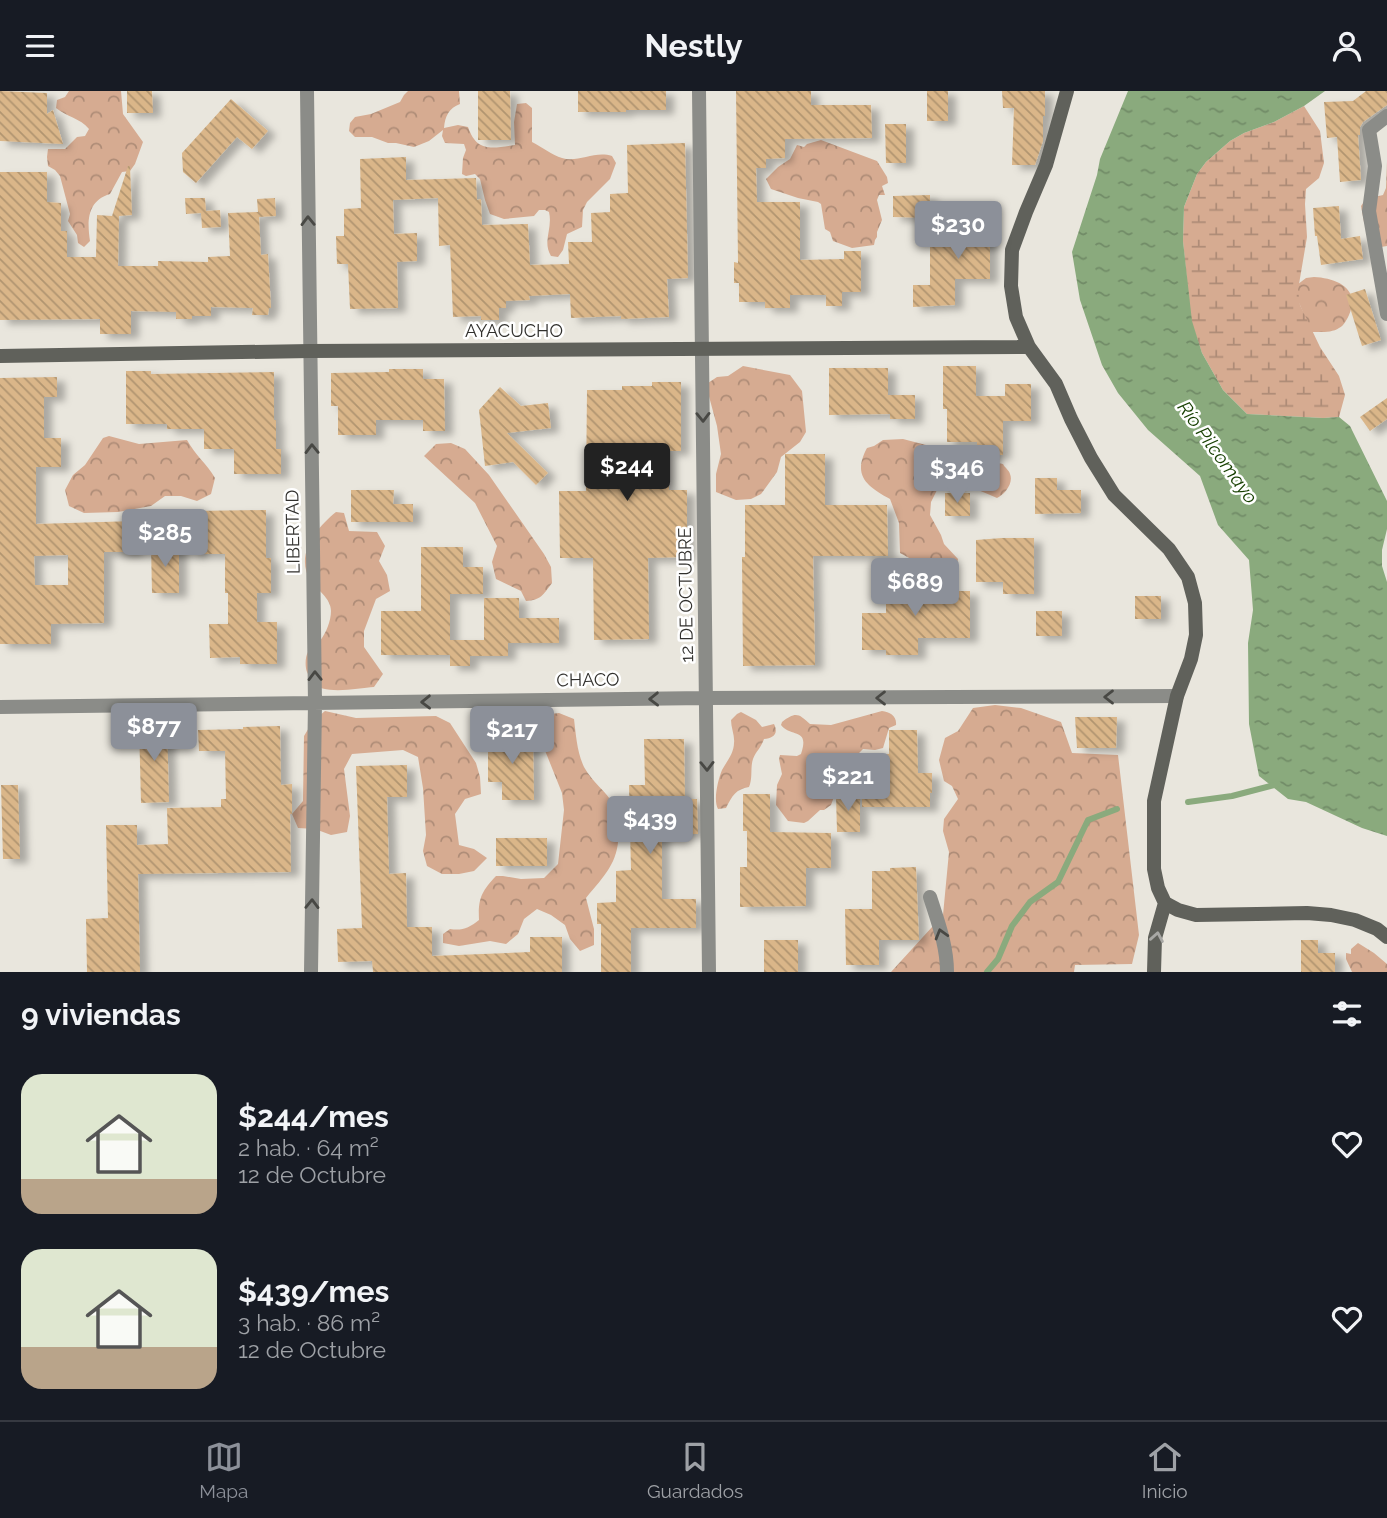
<!DOCTYPE html>
<html lang="es">
<head>
<meta charset="utf-8">
<style>
  body { margin:0; font-family:Raleway,sans-serif; background:#20242c; color:#f1f3f6; height:100vh; display:flex; flex-direction:column; font-size:26px; white-space:nowrap }
  * { box-sizing:border-box; margin:0 }
  p { font-size:23px; color:#9ea1a6 }
  .icon { flex:none; width:38px; height:38px; fill:none; stroke:currentColor; stroke-width:2; stroke-linecap:round; stroke-linejoin:round }
  .map { position:relative; height:881px; overflow:hidden }
  .sheet { display:flex; flex-direction:column; background:#171b24; flex:1 }
  .sheet>* { flex:none }
  .price { position:absolute; translate:-50% -60px; padding:0 16px; border-radius:7px; background:#8c9099; color:#fff; font-size:23px; line-height:46px; filter:drop-shadow(0 2px 4px #0008) }
  .price::after { content:''; position:absolute; left:50%; top:42px; width:21px; height:16px; margin-left:-10px; background:inherit; clip-path:polygon(0 0,100% 0,50% 100%) }
  .price.active { background:#222; color:#fff }
  ul { padding:0; list-style:none }
  li { display:flex; align-items:center; gap:21px; height:175px; padding:0 21px }
  li span { display:grid; place-items:center; flex:none; width:196px; height:140px; border-radius:21px; color:#555 }
  li>.icon { margin-inline-start:auto }
  span .icon { width:84px; height:84px; fill:#fffc; stroke-width:1 }
  li b { font-size:30px }
  h2 { display:flex; justify-content:space-between; align-items:center; height:84px; padding:0 21px; font-size:30px }
  header { display:flex; justify-content:space-between; align-items:center; height:91px; padding:0 21px; background:#171b24; font-size:32px; font-weight:700 }
  .menu { display:flex; justify-content:space-around; align-items:center; height:98px; border-top:2px solid #363941; background:#171b24; font-size:19px; color:#9ea1a6 }
  .menu a { display:grid; justify-items:center; gap:4px }
  .menu .active { color:#8c9099 }
  .map>svg:first-child { display:block }
  .forest { fill:url(#forest-crowns) }
  .wetland { fill:url(#wetland-marsh) }
  .water { fill:url(#water-ripples) }
  .lines { fill:none; stroke-linecap:round; stroke-linejoin:round }
  .stream { stroke:#8aaa7d; stroke-width:6 }
  .building { fill:url(#building-back-hatch); fill-rule:evenodd; filter:url(#shadow) }
  .street { stroke:#8b8c88; stroke-width:14 }
  .secondary { stroke:#60615b; stroke-width:14 }
  .oneway { stroke:#484844 }
  .oneway2 { stroke:#a8a8a5 }
  .labels { text-anchor:middle; stroke-width:5; stroke-linejoin:round; paint-order:stroke }
  .street-label { font-size:18px; fill:#32312e; stroke:#fff }
  .water-label { font-size:19px; font-style:italic; fill:#163f00; stroke:#fff }
</style>
</head>
<body>
<header><svg class="icon" aria-label="menu" viewBox="0 0 24 24"><path d="M4 6h16M4 12h16M4 18h16"/></svg>Nestly<svg class="icon" aria-label="person" viewBox="0 0 24 24"><circle cx="12" cy="8" r="4"/><path d="M4 21q1-7 8-7t8 7"/></svg></header>
<div class="map">
<svg width="1387" height="881" viewBox="0 0 1387 881">
  <defs>
    <pattern id="forest-crowns" width="20" height="18" patternUnits="userSpaceOnUse" patternTransform="scale(1.75)"><rect width="20" height="18" fill="#d6ab91"/><path d="M2 6a3 3 0 1 1 6 0M12 15a3 3 0 1 1 6 0" fill="none" stroke="#ae8c77"/></pattern>
    <pattern id="wetland-marsh" width="20" height="14" patternUnits="userSpaceOnUse" patternTransform="scale(1.75)"><rect width="20" height="14" fill="#d6ab91"/><path d="M1 5h8M5 5V1M11 12h8M15 12V8" fill="none" stroke="#ae8c77"/></pattern>
    <pattern id="water-ripples" width="26" height="14" patternUnits="userSpaceOnUse" patternTransform="scale(1.75)"><rect width="26" height="14" fill="#8aaa7d"/><path d="M2 4q2-2 4 0t4 0M15 11q2-2 4 0t4 0" fill="none" stroke="#718b67"/></pattern>
    <pattern id="building-back-hatch" width="6" height="6" patternUnits="userSpaceOnUse" patternTransform="scale(1.75)"><rect width="6" height="6" fill="#dab689"/><path d="M-1 5l2 2M0 0l6 6M5-1l2 2" fill="none" stroke="#b19570"/></pattern>
    <filter id="shadow"><feDropShadow dx="8" dy="4.5" stdDeviation="3.5" flood-color="#0004"/></filter>
  </defs>
  <rect width="100%" height="100%" fill="#e9e6dd"/>
  <!-- forest -->
  <path class="forest" d="M69,0h52l2,23 20,28 -8,22 -5,7 -8,1 -12,22c-23,7 -23,27 -20,47l-6,6 -6,-4 -1,-8 -9,-14 2,-7 -10,-38 -5,-6 -7,-4 -1,-9 1,-8h17l12,-12 8,-1 4,-7c-9,-11 -22,-12 -33,-21l1,-8 8,-3z
    M408,0h51l1,13c-11,4 -15,12 -16,24l14,-3 10,2c9,26 24,21 47,18l-1,-23 3,-18 9,-1 6,5v34c10,5 20,13 30,16 16,5 33,-8 50,-2l4,7 -6,16 -23,23 -4,8 -1,17 -15,7 -4,16 -5,7 -7,-1c-9,-15 2,-27 -2,-44l-4,-2h-6l-5,6 -30,3 -14,-5 -5,-14 -5,-21 -5,-5 -9,2 -4,-2 1,-16 3,-8 -2,-6 -19,-1 -3,-7 1,-6 -14,11 -15,6 -18,-4h-8l-16,-6h-17l-6,-6 1,-8 5,-6 16,-3 29,-12 4,-7z
    M821,49l56,21 10,16 1,6 -6,3 3,9h-6l-2,5 5,20 -5,12v5l-2,3 -1,5 -22,3 -19,-7 -3,-9 -5,-3 -4,-25 -3,-2 -20,-4 -27,-9 -5,-10 12,-12 12,-8 7,-14 7,2 3,-3z
    M1387,70v85l-6,1 -17,-25 -3,-16 5,-7 17,-4 3,-7z
    M1314,186c22,1 47,11 35,38 -2,4 -5,11 -10,13 -7,5 -19,4 -28,4l-18,-44 13,-10z
    M743,275l47,9 12,16 4,41 -6,10 -19,15 -4,15 -16,22 -10,5 -15,1 -20,-8v-18l5,-20 -4,-28 -10,-37 1,-6 9,-6 11,-1z
    M109,345l30,8 48,-4c8,15 20,24 28,38l-4,16 -14,7 -16,-5h-16l-14,10 -33,6 -34,1 -15,-7 -4,-16 8,-15 12,-10 18,-27z
    M903,348l46,12 28,4 8,6 18,3c2,4 6,6 7,10 4,9 -6,21 -13,24 -28,-12 -30,-14 -60,-8l-6,12 -1,13 11,20 3,9 14,15 -2,10 -5,7 -17,-1 -11,-4 -12,-12 -11,-6 -1,-30 -9,-24c-23,-13 -38,-23 -23,-51l7,-2 9,-6z
    M451,352l14,6 24,26 55,79 7,13 1,16c-9,12 -11,17 -26,18l-5,-10 -25,-12 -4,-17 5,-16 -22,-43 -51,-47 12,-12z
    M336,421l8,1 5,18 28,1 8,14 -6,15 8,14 3,16 -14,8 -12,32v16l19,27 -9,13c-16,1 -51,9 -62,-5 -2,-3 -3,-6 -5,-10 -2,-5 -2,-15 1,-20 3,-5 9,-7 12,-11 6,-8 11,-20 11,-30 0,-13 -14,-21 -20,-30 -17,-25 5,-53 25,-69z
    M995,614l26,3 40,14 11,31 46,2 21,180 -7,29 -57,1 -1,7h-183l52,-57 6,-63 -6,-21 1,-12 14,-20 -6,-13 -8,-5 -5,-21 6,-22 13,-7 15,-23z
    M325,620l31,7 80,-2 14,7 26,40 4,14 1,17 -16,5 -10,15 4,31 15,4 13,9 -13,13 -15,3h-17l-15,-8 -4,-15 3,-16 -3,-47 -5,-31 -15,-7 -51,4 -8,15 6,47 -3,16 -16,3 -16,-6 -17,-1 -6,-14 11,-13 1,-65 9,-15z
    M882,620c8,1 15,5 14,14l-7,3 -6,20 -8,2 -12,-1 -6,6v20l-7,15 -15,4 -4,11 -7,5h-4l-12,11 -4,2 -16,-2 -12,-16 1,-20 5,-11 -3,-15 1,-4 17,1 4,-2c9,-27 -10,-16 -20,-29l1,-3c14,-11 17,-8 28,2l21,1z
    M741,621l15,8 6,7 12,-3c5,10 -1,14 -10,15 -3,9 -8,12 -11,20 -3,9 0,19 -4,28 -13,2 -17,9 -23,21l-8,1c-5,-9 0,-29 4,-39 5,-9 12,-17 12,-27 1,-7 -3,-15 -3,-23l6,-6z
    M559,622l15,6c2,16 3,33 10,48 8,15 22,24 30,38 3,6 3,15 4,22 3,33 -12,47 -32,71l8,31v16l-14,6 -10,-12 -5,-14 -14,-10 -14,-6 -13,10 -6,15 -12,10 -16,-3 -31,5 -16,-3v-9l7,-5c12,2 19,-1 29,-9 -1,-21 2,-28 17,-44h7l18,3 23,-1 14,-14 6,-54 -2,-17 -18,-45 -11,-12 -1,-9 11,-12z
    M1358,852l16,10 13,11v8h-35l-6,-13v-6l5,1v-5z"/>
  <!-- wetland -->
  <path class="wetland" d="M1304,15l16,25 4,32 -5,15 -13,11 -1,15 2,33 -9,53 2,15 20,42 19,29 6,19 -6,22 -16,1 -76,-4 -24,-24 -21,-37 -11,-32 -8,-80 1,-34 13,-33 9,-12 24,-21 14,-8 30,-11z"/>
  <!-- water -->
  <path class="water" d="M1128,0h197l-21,15 -30,16 -30,11 -14,8 -24,21 -9,12 -13,33 -1,34 9,80 10,32 21,37 24,24 76,4 16,-1 11,9 37,75v28l-5,21v16l5,16v254l-25,-8 -56,-26 -18,-3 -29,-23 -10,-52 -1,-81 5,-33 -4,-50 -31,-35 -18,-49 -52,-46 -30,-37 -16,-28 -22,-65 -8,-48 25,-77 3,-16z"/>
  <g class="lines">
    <!-- stream -->
    <path class="stream" d="M1188,711l44,-6 46,-12
      M987,881l11,-13 14,-33 18,-24 28,-20 30,-62 29,-11"/>
  </g>
  <!-- building -->
  <path class="building" d="M0,0l47,2v21l6,-4 10,34 -63,-3z
    M127,0h25l1,22h-26z
    M478,0h32l1,49h-33z
    M578,0h88v19h-40v2h-48z
    M736,0h75v14h60l1,33 -87,1v19l-19,1v9h-10l1,34h43v58l44,-1v-8h17v41h-19v14h-16v-11h-36v13h-25v-6h-26v-19h-5v-21l4,1z
    M927,0h21v30h-21z
    M1002,0h43v25h-2v25l-8,24h-23l2,-57h-11z
    M1366,0h21v14l-24,17 -3,5v8h-2l3,45 -21,2 -3,-45 -10,1 -3,-36 29,-1z
    M231,8l37,32 -16,18 -15,-12 -41,46 -13,-11 -1,-19z
    M885,33h21v39h-20z
    M685,52l3,135 -21,1 2,38 -48,2v-3l-50,2 -1,-24 -41,2 1,4 -24,1v7h-7v12h-18v-4l-28,1 -3,-72 -11,1 -1,-48 -45,2 1,34 23,-1v28l-20,1 1,46 -48,1 -2,-45h-11l-1,-28h8v-27l17,-1 -1,-49 46,-2v23l70,-2 1,22 4,-1 1,26 46,-1 2,41 39,-1 -1,-22h24l-1,-29 19,-1v-18l18,-1 -1,-48z
    M128,75h2l2,49 -13,1 -1,50h40v-5l50,1v-5l22,-1 -2,-43 30,-1 -1,-13 18,-1 1,18 -17,1 2,38 7,-1 3,54h-2l-1,7h-16l1,-7 -42,-1v9h-19v3h-16v-7l-45,-1v23h-31v-15l-100,1v-148h47v30l14,1v28h6v26h29l1,-42 15,1z
    M930,104v23l-37,-1v-21z
    M185,107h20l1,13 14,-1 1,17 -19,1 -1,-15 -15,1z
    M990,112v76h-35v26l-42,2v-22h17v-38h36v-43z
    M1339,115l2,33 19,-3 3,23 -42,6 -4,-29h-2l-2,-28z
    M1365,198l16,51 -19,6 -16,-51z
    M943,275h33v30h29v-12h26v37h-28v34h-26v-13h-30v-33h-4z
    M829,277h59v27h27v24h-25v-5l-61,1z
    M389,278h34v10h21l1,52h-22v-11h-47v15h-38v-29h-7v-33l58,-1z
    M126,280h25v3l123,-2v48h2v29h5v25h-47v-25h-30v-20h-37v-5h-41z
    M57,286v20h-13v41h17v29h-25v57l99,-3v31h-31v71l-53,1v20h-51v-266zM68,464v30h-33l-1,-29z
    M652,291h29v69h-12v39h18v67l-39,1 1,81 -55,1 -1,-82h-33l-1,-67h27l1,-101h35v-4h30z
    M500,296l21,19 27,-3 3,25 -44,5 41,40 -12,12 -23,-23 -28,4 -6,-56z
    M1387,307v21l-17,12 -10,-14z
    M785,363h40v51h62l1,51h-75l2,109 -72,1 -1,-109h3v-52h40z
    M1035,387h22v12h24v23l-46,1z
    M351,399h43l-1,14h20v18h-62z
    M945,402h25v23h-25z
    M266,419v48h5v35h-14v29h20v42h-37v-7l-30,1 -1,-34h19v-31h-3v-39h-33v-43z
    M1002,447h32v56h-31v-12h-27v-42z
    M179,453v49h-27l-1,-48z
    M421,456h42v20h20v27h-33v46h34v-42h35v20h40v25h-51v13h-38v10h-20v-11h-69v-44h40z
    M886,485h32v15h52v47h-52v17h-32v-5h-24v-37h24z
    M1135,505h26v23h-26z
    M1036,520h26v25h-26z
    M1075,626h42l-1,31h-39z
    M167,632l2,79 -28,1 -2,-79z
    M280,635l1,59 11,-1v30h-2l1,58 -153,2 2,98h-53l-1,-53 22,-1 -2,-93h31v20l31,-1 -1,-36 54,-1v-8h5l-1,-48h-26l-1,-21 45,-1v-2z
    M889,639h28l1,43h14v20h-2v14h-68v-53h27z
    M488,645h45l1,64h-32v-18h-14z
    M644,648h40l1,60h12l1,35h-36v65h34v29h-65v44h-30v-48h-4v-21l19,-1v-31l15,-1 -2,-85h16z
    M407,674v32h-20l2,77 17,-1 1,54h25v29l98,-4v-15h32v35h-189l-1,-11 -34,1 -1,-33 25,-1 -6,-162z
    M1,694h17l2,74h-17z
    M743,703h27v38l61,1v35h-25v38l-66,1v-40h7v-36h-4z
    M836,704h24v37h-23z
    M496,747h51v28h-51z
    M916,776l3,73h-40v25h-33l-1,-56h27v-38h18v-3z
    M764,849h34v32h-34z
    M1301,849h17v13h17v19h-34z"/>
  <g class="lines">
    <!-- street -->
    <path class="street" d="M307,0l8,612 -4,269
      M699,0l10,881
      M1387,25l-18,14 6,36 -6,45 18,103
      M0,616l706,-9 471,-2
      M930,806c8,25 17,49 17,75"/>
    <!-- secondary -->
    <path class="secondary" d="M1067,0l-21,74 -20,47 -14,38 -1,36 5,31 13,30 27,37 15,35 20,39 23,37 55,54 19,28 7,26 1,32 -5,24 -14,37 -23,105v68l4,19 7,15 13,7 18,5 111,-2 24,2 24,5 22,9 10,8
      M0,265l310,-5 719,-4
      M1154,881l1,-34 10,-35"/>
  </g>
  <!-- one-way arrows -->
  <defs><path id="oneway-chevron" d="M-2-3.5L2.5 0L-2 3.5" fill="none" stroke-width="1.6" stroke-linecap="round" stroke-linejoin="round" transform="scale(1.75)"/></defs>
  <g class="oneway">
    <use href="#oneway-chevron" transform="translate(308 130) rotate(-91)"/>
    <use href="#oneway-chevron" transform="translate(703 326) rotate(89)"/>
    <use href="#oneway-chevron" transform="translate(312 358) rotate(-91)"/>
    <use href="#oneway-chevron" transform="translate(315 585) rotate(-91)"/>
    <use href="#oneway-chevron" transform="translate(1109 606) rotate(180)"/>
    <use href="#oneway-chevron" transform="translate(881 607) rotate(180)"/>
    <use href="#oneway-chevron" transform="translate(654 608) rotate(179)"/>
    <use href="#oneway-chevron" transform="translate(426 611) rotate(179)"/>
    <use href="#oneway-chevron" transform="translate(707 675) rotate(89)"/>
    <use href="#oneway-chevron" transform="translate(312 813) rotate(-89)"/>
    <use href="#oneway-chevron" transform="translate(941 843) rotate(-106)"/>
  </g>
  <use class="oneway2" href="#oneway-chevron" transform="translate(1157 846) rotate(-80)"/>
  <g class="labels">
    <!-- street labels -->
    <g class="street-label">
      <text x="514" y="246">AYACUCHO</text>
      <text transform="translate(293 441) rotate(-91)" y="6">LIBERTAD</text>
      <text transform="translate(686 504) rotate(-91)" y="6">12 DE OCTUBRE</text>
      <text transform="translate(588 589) rotate(-1)" y="6">CHACO</text>
    </g>
    <!-- water labels -->
    <g class="water-label">
      <text transform="translate(1218 361) rotate(54)" y="7">Río Pilcomayo</text>
    </g>
  </g>
</svg>
<b class="price" style="left:958px;top:170px">$230</b>
<b class="price active" style="left:627px;top:412px">$244</b>
<b class="price" style="left:957px;top:414px">$346</b>
<b class="price" style="left:165px;top:478px">$285</b>
<b class="price" style="left:915px;top:527px">$689</b>
<b class="price" style="left:154px;top:672px">$877</b>
<b class="price" style="left:512px;top:675px">$217</b>
<b class="price" style="left:848px;top:722px">$221</b>
<b class="price" style="left:650px;top:765px">$439</b>
</div>
<section class="sheet">
<h2>9 viviendas<svg class="icon" aria-label="filters" viewBox="0 0 24 24"><path d="M4 7h16M4 17h16"/><circle cx="9" cy="7" r="2"/><circle cx="15" cy="17" r="2"/></svg></h2>
<ul>
<li><span style="background:linear-gradient(#dfe7d0 75%,#b9a48a 0)"><svg class="icon" aria-label="home" viewBox="0 0 24 24"><path d="M3 11l9-7 9 7M6 9v11h12V9"/></svg></span><div><b>$244/mes</b><p>2 hab. · 64 m²</p><p>12 de Octubre</p></div><svg class="icon" aria-label="heart" viewBox="0 0 24 24"><path d="M12 20l-8-8c-3-5 5-10 8-4 3-6 11-1 8 4z"/></svg></li>
<li><span style="background:linear-gradient(#dfe7d0 70%,#b9a48a 0)"><svg class="icon" aria-label="home" viewBox="0 0 24 24"><path d="M3 11l9-7 9 7M6 9v11h12V9"/></svg></span><div><b>$439/mes</b><p>3 hab. · 86 m²</p><p>12 de Octubre</p></div><svg class="icon" aria-label="heart" viewBox="0 0 24 24"><path d="M12 20l-8-8c-3-5 5-10 8-4 3-6 11-1 8 4z"/></svg></li>
</ul>
</section>
<nav class="menu">
<a class="active"><svg class="icon" aria-label="map" viewBox="0 0 24 24"><path d="M3 6l6-2 6 2 6-2v14l-6 2-6-2-6 2zM9 4v14M15 6v14"/></svg>Mapa</a>
<a><svg class="icon" aria-label="saved" viewBox="0 0 24 24"><path d="M7 4h10v16l-5-4-5 4z"/></svg>Guardados</a>
<a><svg class="icon" aria-label="home" viewBox="0 0 24 24"><path d="M3 11l9-7 9 7M6 9v11h12V9"/></svg>Inicio</a>
</nav>
</body>
</html>
